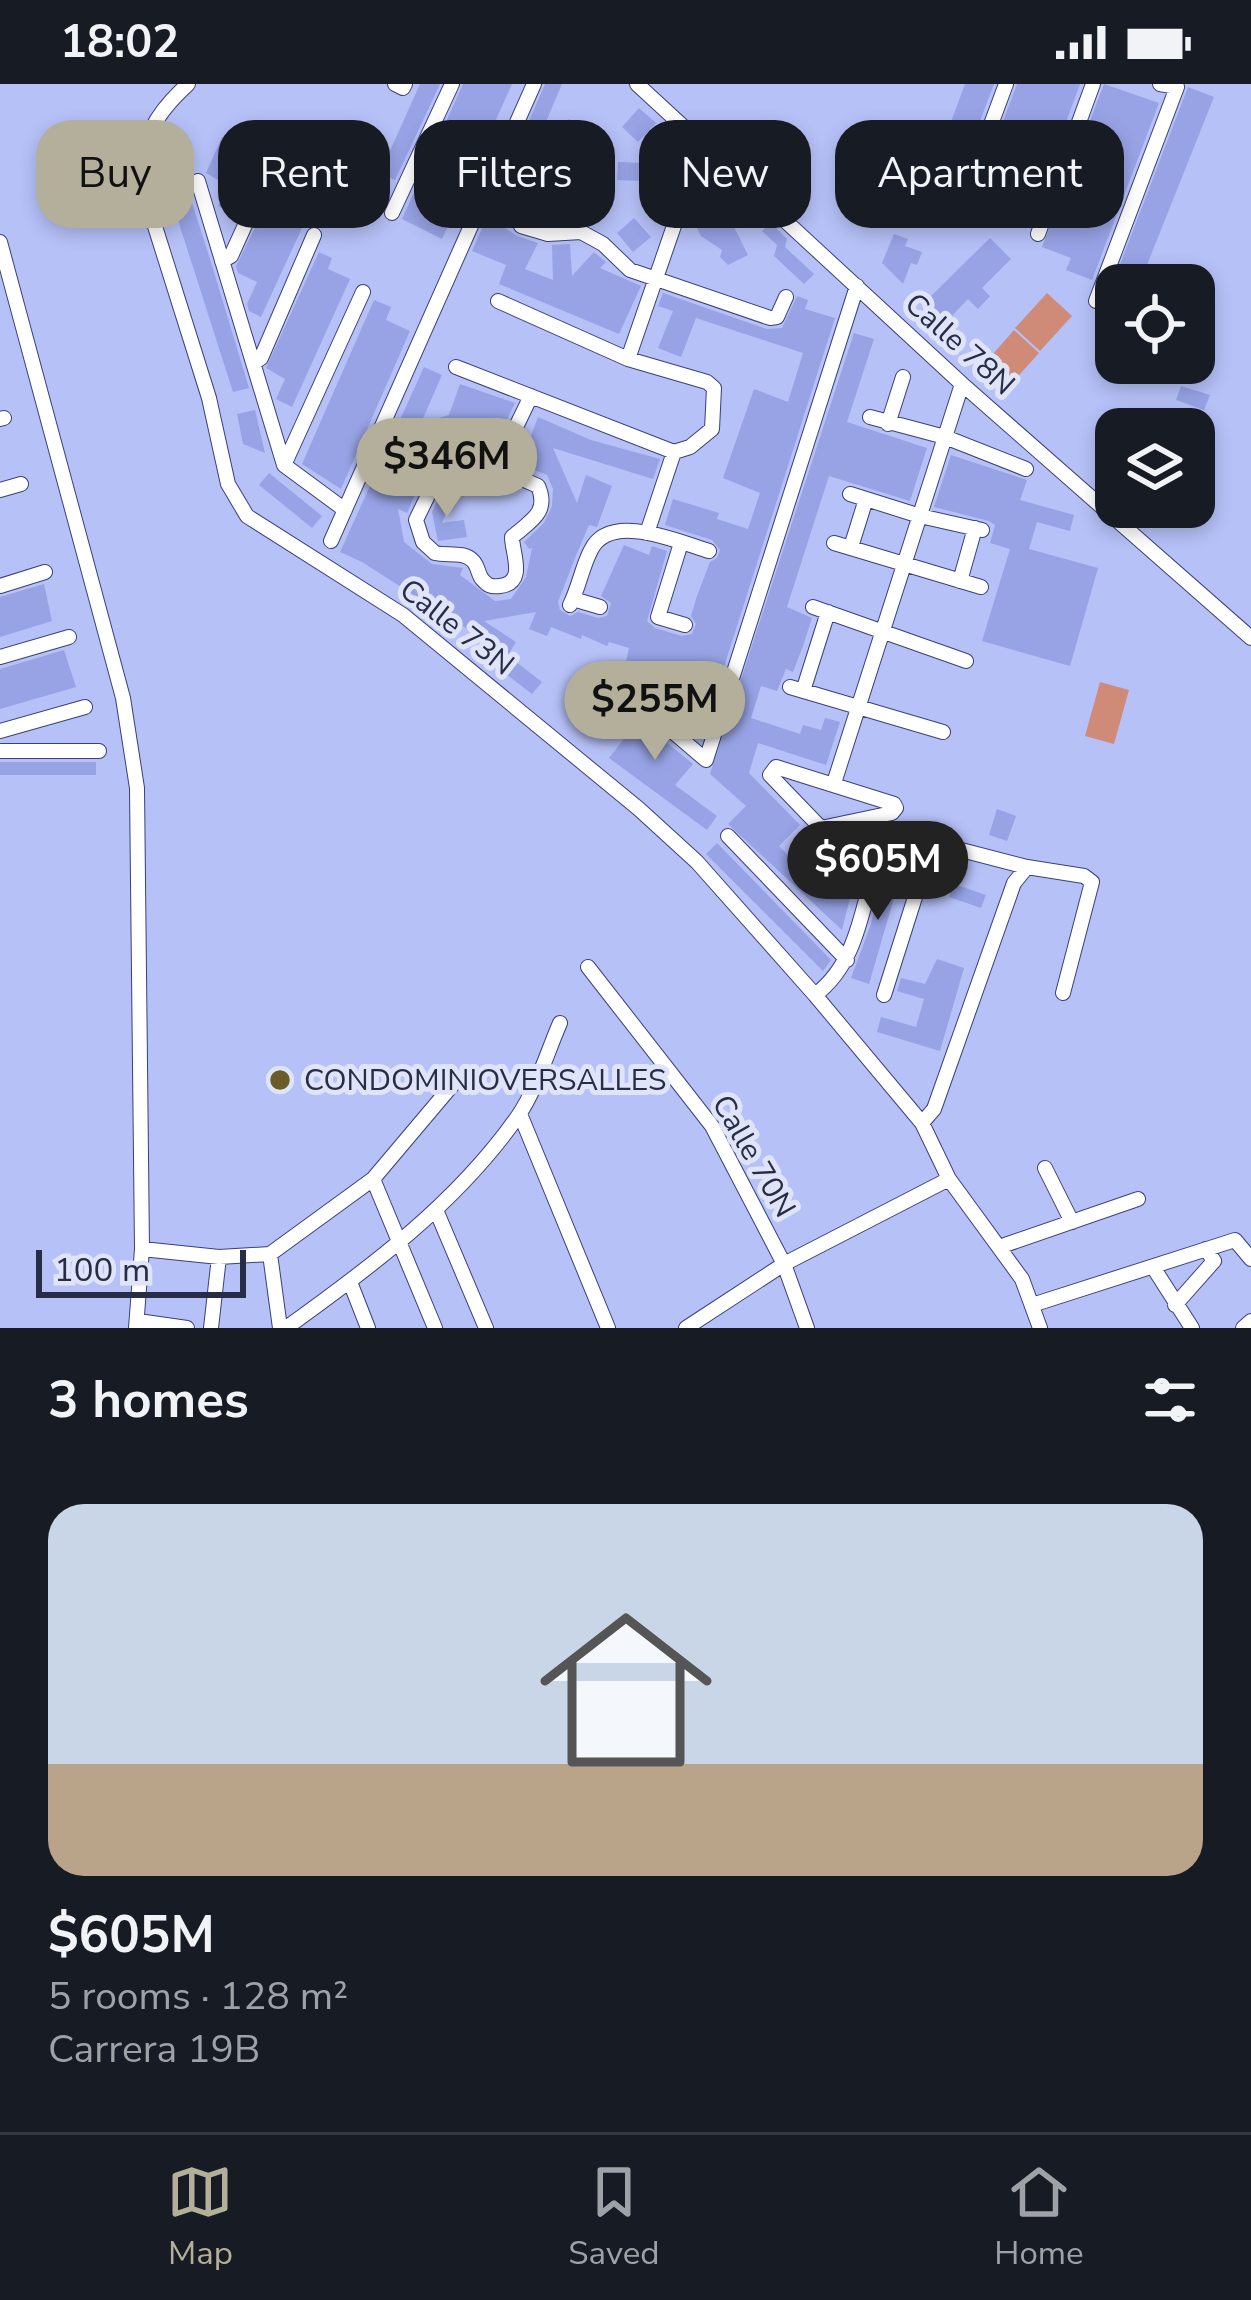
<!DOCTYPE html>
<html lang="en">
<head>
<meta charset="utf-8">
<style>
  body { margin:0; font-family:"Nunito Sans",sans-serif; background:#20242c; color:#f1f3f6; height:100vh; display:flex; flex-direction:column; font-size:45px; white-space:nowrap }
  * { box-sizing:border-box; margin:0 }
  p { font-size:39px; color:#9ea1a6 }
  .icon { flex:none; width:66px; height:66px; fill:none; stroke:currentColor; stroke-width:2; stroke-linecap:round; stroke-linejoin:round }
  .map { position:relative; height:1244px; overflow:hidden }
  .drawer { display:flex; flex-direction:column; background:#171b24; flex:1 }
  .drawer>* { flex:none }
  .top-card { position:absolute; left:36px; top:36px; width:1179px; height:108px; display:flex; gap:24px }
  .controls { position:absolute; left:1095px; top:180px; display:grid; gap:24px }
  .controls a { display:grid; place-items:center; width:120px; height:120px; border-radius:24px; background:#171b24; box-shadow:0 6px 18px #0003; font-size:60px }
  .scale { position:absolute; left:36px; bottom:30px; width:210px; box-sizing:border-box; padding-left:12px; border:6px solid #282d47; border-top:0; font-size:33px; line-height:42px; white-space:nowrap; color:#282d47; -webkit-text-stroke:9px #dfe4f9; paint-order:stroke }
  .price { position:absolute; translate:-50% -102px; padding:0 27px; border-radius:42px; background:#b4af9a; color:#111; font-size:39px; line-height:78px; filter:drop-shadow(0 3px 6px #0008) }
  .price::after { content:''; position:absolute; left:50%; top:72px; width:36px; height:27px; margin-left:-18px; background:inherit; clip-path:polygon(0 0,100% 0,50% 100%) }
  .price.selected { background:#222; color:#fff }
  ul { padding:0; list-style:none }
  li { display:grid; align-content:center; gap:24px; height:636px; padding:0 48px }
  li+li { border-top:3px solid #363941 }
  li span { display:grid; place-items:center; height:372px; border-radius:36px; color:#555 }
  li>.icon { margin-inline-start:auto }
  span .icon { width:216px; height:216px; fill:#fffc; stroke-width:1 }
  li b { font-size:51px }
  h2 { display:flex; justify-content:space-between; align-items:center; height:144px; padding:0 48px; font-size:51px }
  .chip { padding:0 42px; border-radius:36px; background:#171b24; box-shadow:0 6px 18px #0003; font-size:42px; line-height:108px }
  .chip.selected { background:#b4af9a; color:#111 }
  .status { display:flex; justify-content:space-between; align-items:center; height:84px; padding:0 60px; background:#171b24; direction:ltr }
  .status svg { height:33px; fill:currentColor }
  .menu { display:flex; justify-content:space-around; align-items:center; height:168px; border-top:3px solid #363941; background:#171b24; font-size:33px; color:#9ea1a6 }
  .menu a { display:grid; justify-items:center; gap:6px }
  .menu .selected { color:#b4af9a }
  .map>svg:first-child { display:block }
  .green { fill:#cf8b78 }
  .building { fill:#97a3e5 }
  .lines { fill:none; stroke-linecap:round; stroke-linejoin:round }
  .street-casing { stroke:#39407a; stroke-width:16 }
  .street { stroke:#fff; stroke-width:14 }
  .poi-dot { fill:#695c29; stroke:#dfe4f9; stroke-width:4.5 }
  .labels { text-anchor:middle; stroke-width:10; stroke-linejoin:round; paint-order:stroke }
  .street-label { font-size:30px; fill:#282d47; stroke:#dfe4f9 }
  .poi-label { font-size:30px; fill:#282d47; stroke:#dfe4f9; text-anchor:start }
</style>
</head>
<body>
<div class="status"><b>18:02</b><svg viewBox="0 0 49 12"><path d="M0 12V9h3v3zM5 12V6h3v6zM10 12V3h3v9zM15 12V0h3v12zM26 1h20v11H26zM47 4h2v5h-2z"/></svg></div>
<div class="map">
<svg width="1251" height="1244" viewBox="0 0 1251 1244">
  <rect width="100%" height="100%" fill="#b6c1f8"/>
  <!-- green -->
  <path class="green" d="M1047,209l25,23 -32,35 -25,-23z
    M1014,246l25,23 -28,31 -25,-22z
    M1100,598l29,8 -15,54 -29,-8z"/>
  <!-- building -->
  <path class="building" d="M420,0h20l-45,96 -15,-7z
    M463,0h49l-70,155 -40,-20z
    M545,0h17l-60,142 15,10 21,7 -13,26 28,11 -1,-35 18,-1 2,32 22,-24 12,10 -6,6 41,18 -22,48 -120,-50 7,-19 -34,-14z
    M965,0h29l-31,82 -25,-9z
    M1017,0h63l-49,133 -24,-9 4,-14 -31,-11z
    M1104,0l55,19 -67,177 -26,-10 5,-12 -29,-11z
    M1188,3l26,10 -75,188h-23v29l-13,-5z
    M639,24l17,15 -18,19 -16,-15z
    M569,35l39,44 -12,9 -25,-32 -8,7 -11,-13z
    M222,53l17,7 -4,8 23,11 -25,50 -15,-7 10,-20 -22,-13z
    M539,74l31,14 -5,12 -5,-2 -8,32 -19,-2z
    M618,78l56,2 1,21 -32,1 2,-5 -28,-1z
    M187,103l23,72 39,129 -16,4 -64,-200z
    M273,107l13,6 -3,6 25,12 -47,102 -12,-6 -2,-7 10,-22 -19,-9 -2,-7z
    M722,119l26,52 -20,10 -8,-8 2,-7 -21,-14 -9,-18z
    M634,134l17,19 -18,15 -16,-19z
    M771,139l16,16 -2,8 29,27 -10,10 -30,-28 3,-11 -15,-14z
    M894,150l14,5 -3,7 17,6 -5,13 -6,-2 -8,21 -21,-21z
    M990,154l21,21 -29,29 8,8 -12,13 -10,-10 -21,22 -21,-20z
    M319,168l13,6 -4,11 22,10 -58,128 -16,-8 9,-20 -19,-11z
    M663,209l104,36 15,-1 15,-32 11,4 -3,9 30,9 -112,352 -22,-7 -5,24 -73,-11 6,-28 -20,-6 -2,4 -25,-11 -1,4 -30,-12 -4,9 -18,-7 7,-17 -52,9 32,21 -8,13 -146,-93 -22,-10 84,-185 18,8 -21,48 28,-8 11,-31 55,19 -9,19 -8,-2 -12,28 -43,-17 -36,82 -9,-4 6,33 28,22 31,4 -3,7 35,26 16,-2 15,-22 6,-29 -3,1 -5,-7 20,-19 8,-17 1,-17 -6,-14 -35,-14 6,-12 7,3 13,-35 53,23 69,19 -7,20 -100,-31 24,55 9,-28 26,11 -15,41 -8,-2 -12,28 -19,49 2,8 10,6 8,-4 20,6 9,-2 4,-13 -10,-7 23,-51 25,10 3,-9 15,5 -20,70 8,7 27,8 10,-2 4,-10 -5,-8 6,-20 13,-34 7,-4 3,-8 -8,-10 -47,-15 8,-26 46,14 -2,6 31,10 12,-36 -37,-15 31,-89 34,13 15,-49 -107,-35 -15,39 -23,-9 15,-37 -15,-5z
    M374,216l17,7 -5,13 24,11 -69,158 -39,-25z
    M854,249l20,6 -27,83 80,26 -17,53 -81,-25 -42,131 25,11 -9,28 -10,26 -7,-3 -9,22 -16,-5 -10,32 49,16 3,-9 18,5 4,-12 15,4 -14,43 -68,-22 -9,30 51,52 -21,21 26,27 12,-10 35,27 -10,40 -114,-106 18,-18 -36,-32z
    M1181,302l29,9 -6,15 -28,-10z
    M255,326l10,43 -22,-9 -6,-30z
    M951,371l76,25 -7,20 54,15 -4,16 -33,-9 -8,27 69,19 -28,98 -88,-25 28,-92 -20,-6 5,-18 -6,-4 -55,-14z
    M269,389l53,43 -10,12 -53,-43z
    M444,405l11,4 -13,30 22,-3 3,17 -29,4 -6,-29z
    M44,500l8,37 -52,16v-40z
    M64,566l12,37 -76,22v-40z
    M511,574l31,24 -10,12 -30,-23z
    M609,612l84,68 -18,21 42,31 -10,14 -98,-72 20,-26 -29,-25z
    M0,678h96v13h-96z
    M997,725l19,7 -9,25 -18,-6z
    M887,742l3,18 -72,13 -3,-20 8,2z
    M717,759l114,117 -8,11 -117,-117z
    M885,778l18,5 -34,117 -18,-6 20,-54z
    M954,800l32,11 -5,13 -32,-11z
    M937,875l27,9 -24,83 -63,-19 4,-15 35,10 8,-28 -27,-8 4,-13 24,6z"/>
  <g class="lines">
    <defs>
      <path id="street" d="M188,0c-35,32 -46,54 -46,101l67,213 19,86 19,32 156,99 236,194 58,53 118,133 107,128 27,56 73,100 18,49
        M395,0l8,4 2,-4
        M637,0l325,300 289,254
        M974,86l32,-86
        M198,97l86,284 61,45
        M686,107l31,-34
        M392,129l60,-129
        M521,142l27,8 33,-2 22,12 27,26 140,48 7,-1 9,-20
        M581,148l-5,-32 7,-28
        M1038,150l55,-150
        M0,158l123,456 14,90 5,461 -6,79
        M222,177l9,-5 39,-86
        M1096,217l81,-214 -17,-3
        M628,275l58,-168 -2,-62
        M254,279l7,-5 53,-123
        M456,283l218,85 16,-5 22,-18 2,-41 -7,-6 -79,-23 -130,-58
        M870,333l75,20 81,32
        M0,335l4,-1
        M888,340l15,-47
        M451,364l87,38c12,27 -9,36 -26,51 0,16 15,46 -12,49 -9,1 -12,0 -18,-7 -4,-5 -4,-13 -9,-18 -9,-10 -26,-5 -38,-8l-12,-11 -7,-22z
        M284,381l79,-173
        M497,382l34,-70
        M0,406l21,-6
        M850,410l70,22 62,14
        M647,449l27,-81
        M331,457l203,-457
        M681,459l-23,74 27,8
        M834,459l147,44
        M851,463l15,-48
        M960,497l15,-53
        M0,502l45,-14
        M573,515l27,8
        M570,521c9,-18 12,-38 21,-55 19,-39 88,-8 118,1
        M813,523l153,54
        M0,573l69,-20
        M790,603l153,45
        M803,607l25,-79
        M723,622l-63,-7 -7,5 -1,10 54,46 151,-474
        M0,647l85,-24
        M0,667h99
        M776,683l118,37 2,4 -4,5 -71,15 -51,-53z
        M834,699l128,-399
        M728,752l119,124
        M851,791l18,12
        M588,883l124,159 72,138 23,64
        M815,911c40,-30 46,-80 59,-126
        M884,911l45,-142 13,-8 85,22 57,9 8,6 -29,111
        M520,1030l88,214
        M922,1039l12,-14 80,-226 13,-16
        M1045,1084l27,54
        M373,1095l62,149
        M436,1126l50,118
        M999,1163l139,-48
        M142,1165l77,8 51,-3 103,-75 81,-96
        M270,1170l10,74
        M1153,1183l39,61
        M350,1198l18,46
        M1032,1221l203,-65 16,19
        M1175,1221l39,-44 -8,-12
        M138,1237l49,7
        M211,1244l8,-71
        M286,1244c85,-61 171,-125 232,-212 18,-26 29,-63 42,-93
        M686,1244l98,-64 165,-85
        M1243,1244l8,-7"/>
    </defs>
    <!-- street casing -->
    <use href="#street" class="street-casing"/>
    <!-- street -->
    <use href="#street" class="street"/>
  </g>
  <!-- markers -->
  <circle class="poi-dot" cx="280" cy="996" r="12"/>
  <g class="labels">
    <!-- street labels -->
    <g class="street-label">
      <text transform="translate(960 260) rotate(42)" y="10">Calle 78N</text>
      <text transform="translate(457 543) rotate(38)" y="10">Calle 73N</text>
      <text transform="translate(754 1072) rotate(60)" y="10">Calle 70N</text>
    </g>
    <!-- poi labels -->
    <g class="poi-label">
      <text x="304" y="1006">CONDOMINIOVERSALLES</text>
    </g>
  </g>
</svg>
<div class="controls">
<a><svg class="icon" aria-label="locate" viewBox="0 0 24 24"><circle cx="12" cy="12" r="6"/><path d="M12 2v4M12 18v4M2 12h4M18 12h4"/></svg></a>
<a><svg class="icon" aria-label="layers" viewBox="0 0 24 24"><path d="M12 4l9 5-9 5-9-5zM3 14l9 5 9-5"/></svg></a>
</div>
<div class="scale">100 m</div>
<b class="price" style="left:447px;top:436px">$346M</b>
<b class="price" style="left:655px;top:679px">$255M</b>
<b class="price selected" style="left:878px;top:839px">$605M</b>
<div class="top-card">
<a class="chip selected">Buy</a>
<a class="chip">Rent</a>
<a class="chip">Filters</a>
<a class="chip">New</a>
<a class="chip">Apartment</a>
</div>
</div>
<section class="drawer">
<h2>3 homes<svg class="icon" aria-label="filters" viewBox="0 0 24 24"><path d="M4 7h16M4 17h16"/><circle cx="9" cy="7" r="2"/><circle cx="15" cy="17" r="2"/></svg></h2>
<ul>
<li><span style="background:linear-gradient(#c9d6e8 70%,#b9a48a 0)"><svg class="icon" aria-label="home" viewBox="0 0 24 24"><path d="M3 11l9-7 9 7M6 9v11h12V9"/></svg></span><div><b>$605M</b><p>5 rooms · 128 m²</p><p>Carrera 19B</p></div></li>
</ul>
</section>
<nav class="menu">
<a class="selected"><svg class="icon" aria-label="map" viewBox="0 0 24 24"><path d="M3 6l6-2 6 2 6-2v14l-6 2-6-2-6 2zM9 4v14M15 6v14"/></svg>Map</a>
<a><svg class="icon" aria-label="saved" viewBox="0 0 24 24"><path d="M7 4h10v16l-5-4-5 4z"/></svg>Saved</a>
<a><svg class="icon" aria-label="home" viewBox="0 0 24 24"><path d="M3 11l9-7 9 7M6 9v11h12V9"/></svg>Home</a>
</nav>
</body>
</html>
